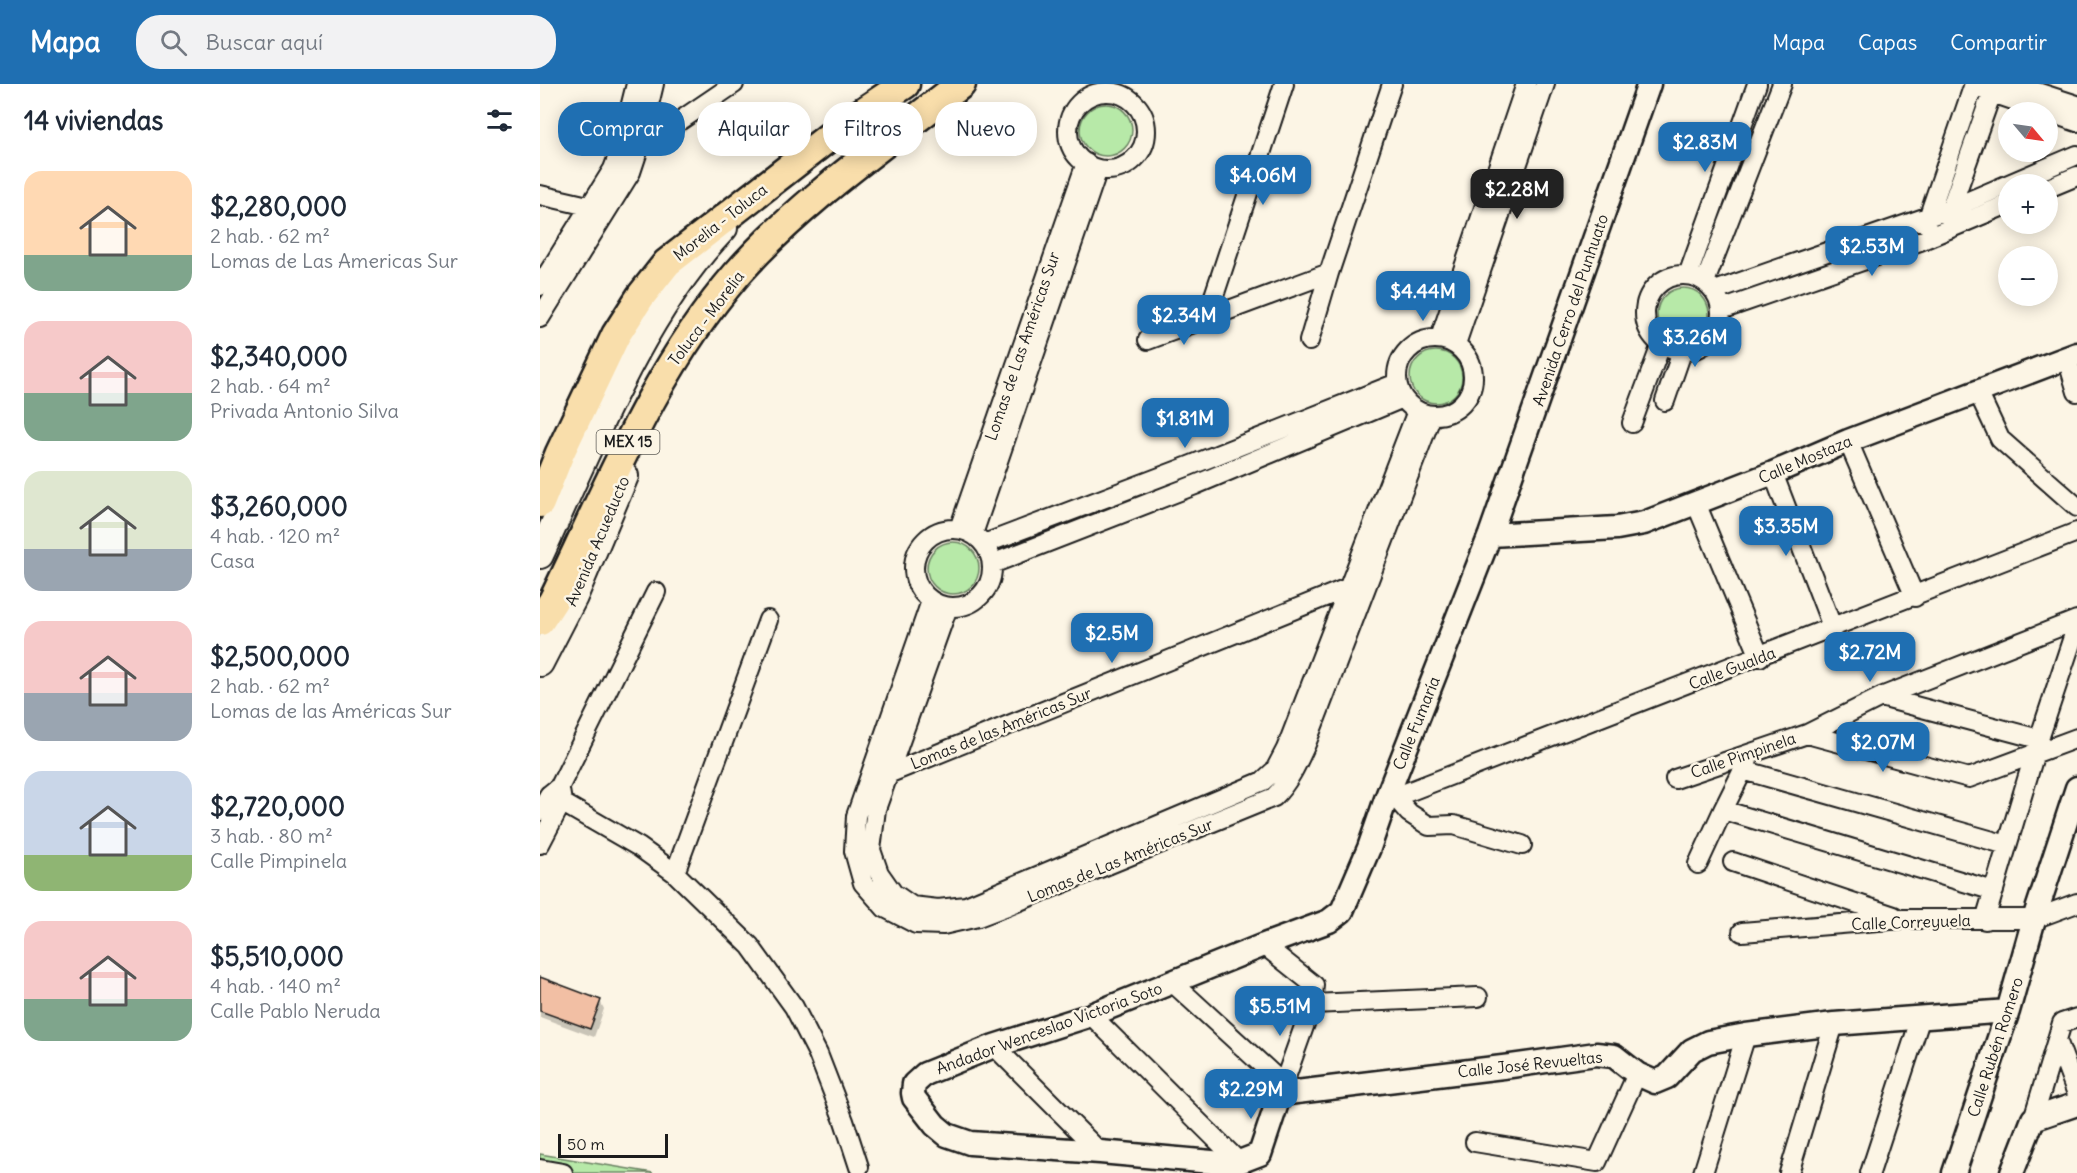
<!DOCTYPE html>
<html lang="es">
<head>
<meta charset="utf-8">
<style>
  body { margin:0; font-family:Delius,sans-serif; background:#f2f2f3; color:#1f2937; height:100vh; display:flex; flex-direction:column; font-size:22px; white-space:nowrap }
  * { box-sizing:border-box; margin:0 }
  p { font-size:20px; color:#747a83 }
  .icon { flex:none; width:33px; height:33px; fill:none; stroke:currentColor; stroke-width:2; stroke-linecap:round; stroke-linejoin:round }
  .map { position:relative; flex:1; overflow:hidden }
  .drawer { display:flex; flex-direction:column; background:#fff; width:540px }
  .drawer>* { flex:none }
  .top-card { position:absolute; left:18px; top:18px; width:570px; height:54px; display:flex; gap:12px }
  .needle { width:39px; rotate:119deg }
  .buttons { position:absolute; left:1458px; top:18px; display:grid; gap:12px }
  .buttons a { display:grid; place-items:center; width:60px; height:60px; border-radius:50%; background:#fff; box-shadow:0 3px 15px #0003; font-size:30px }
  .scale { position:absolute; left:18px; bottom:15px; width:110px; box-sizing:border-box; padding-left:6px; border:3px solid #1c1c1c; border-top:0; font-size:16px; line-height:21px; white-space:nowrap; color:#1c1c1c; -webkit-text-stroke:4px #fcf5e5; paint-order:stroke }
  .price { position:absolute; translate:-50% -51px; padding:0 14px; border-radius:12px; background:#1f6fb2; color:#fff; font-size:20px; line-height:39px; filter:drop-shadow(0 2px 3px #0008) }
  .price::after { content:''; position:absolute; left:50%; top:36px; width:18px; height:14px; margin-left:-9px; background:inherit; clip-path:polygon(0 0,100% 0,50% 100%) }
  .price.active { background:#222; color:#fff }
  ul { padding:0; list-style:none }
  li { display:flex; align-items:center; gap:18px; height:150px; padding:0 24px }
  li span { display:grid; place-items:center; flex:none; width:168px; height:120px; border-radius:18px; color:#555 }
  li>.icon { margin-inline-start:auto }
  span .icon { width:72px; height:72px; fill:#fffc; stroke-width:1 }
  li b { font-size:26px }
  h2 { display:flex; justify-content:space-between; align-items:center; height:72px; padding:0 24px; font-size:26px }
  .tag { padding:0 21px; border-radius:24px; background:#fff; box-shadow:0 3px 15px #0003; font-size:21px; line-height:54px }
  .tag.active { background:#1f6fb2; color:#fff }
  header { display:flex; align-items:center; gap:36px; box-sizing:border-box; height:84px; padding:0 30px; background:#1f6fb2; color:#fff }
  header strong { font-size:28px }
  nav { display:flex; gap:33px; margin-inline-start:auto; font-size:21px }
  .search { width:420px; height:54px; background:#f2f2f3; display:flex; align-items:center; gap:15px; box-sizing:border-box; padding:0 21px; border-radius:24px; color:#747a83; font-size:22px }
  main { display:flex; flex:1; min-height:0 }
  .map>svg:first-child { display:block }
  .green { fill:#b7e9a8; stroke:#6a8262; stroke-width:1.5 }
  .shadow { fill:#0003 }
  .building { fill:#f2bfa4; stroke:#1c1c1c; stroke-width:1.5 }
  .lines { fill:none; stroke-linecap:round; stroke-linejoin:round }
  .minor-casing { stroke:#1c1c1c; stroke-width:22 }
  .tertiary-casing { stroke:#1c1c1c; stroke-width:27 }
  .secondary-casing { stroke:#1c1c1c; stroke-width:30 }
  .primary-casing { stroke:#1c1c1c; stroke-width:33 }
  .minor { stroke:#fcf5e5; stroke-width:18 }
  .tertiary { stroke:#fcf5e5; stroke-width:22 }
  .secondary { stroke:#fcf5e5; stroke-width:26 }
  .primary { stroke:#f9deab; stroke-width:28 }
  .labels { text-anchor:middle; stroke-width:5; stroke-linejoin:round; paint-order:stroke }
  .shield { fill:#fcf5e5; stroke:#5f5d58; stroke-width:1.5 }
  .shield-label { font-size:15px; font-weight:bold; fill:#1c1c1c }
  .street-label { font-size:16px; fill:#1c1c1c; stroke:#fcf5e5 }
</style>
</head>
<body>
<header>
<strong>Mapa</strong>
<div class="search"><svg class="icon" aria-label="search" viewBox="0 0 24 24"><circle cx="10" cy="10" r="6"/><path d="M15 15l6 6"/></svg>Buscar aquí</div>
<nav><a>Mapa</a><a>Capas</a><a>Compartir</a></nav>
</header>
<main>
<section class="drawer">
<h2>14 viviendas<svg class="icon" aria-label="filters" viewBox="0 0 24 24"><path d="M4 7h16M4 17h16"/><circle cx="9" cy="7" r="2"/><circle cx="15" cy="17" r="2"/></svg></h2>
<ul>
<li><span style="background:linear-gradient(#ffd9b3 70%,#7fa58c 0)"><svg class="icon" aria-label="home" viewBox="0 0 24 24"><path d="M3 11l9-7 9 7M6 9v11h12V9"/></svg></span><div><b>$2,280,000</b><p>2 hab. · 62 m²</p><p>Lomas de Las Americas Sur</p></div></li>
<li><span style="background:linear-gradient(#f6c9c9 60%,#7fa58c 0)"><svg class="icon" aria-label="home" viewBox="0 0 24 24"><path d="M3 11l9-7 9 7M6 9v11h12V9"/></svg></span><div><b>$2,340,000</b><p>2 hab. · 64 m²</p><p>Privada Antonio Silva</p></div></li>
<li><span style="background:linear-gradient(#dfe7d0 65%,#9aa5b1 0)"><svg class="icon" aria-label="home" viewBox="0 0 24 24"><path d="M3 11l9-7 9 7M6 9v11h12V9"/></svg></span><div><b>$3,260,000</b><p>4 hab. · 120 m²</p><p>Casa</p></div></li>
<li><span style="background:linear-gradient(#f6c9c9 60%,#9aa5b1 0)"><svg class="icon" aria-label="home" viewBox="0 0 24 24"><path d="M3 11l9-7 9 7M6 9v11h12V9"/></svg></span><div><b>$2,500,000</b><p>2 hab. · 62 m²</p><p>Lomas de las Américas Sur</p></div></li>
<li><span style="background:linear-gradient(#c9d6e8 70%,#8fb573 0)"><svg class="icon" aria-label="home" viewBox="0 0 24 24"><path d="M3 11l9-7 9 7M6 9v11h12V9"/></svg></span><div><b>$2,720,000</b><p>3 hab. · 80 m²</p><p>Calle Pimpinela</p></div></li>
<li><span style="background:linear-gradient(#f6c9c9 65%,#7fa58c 0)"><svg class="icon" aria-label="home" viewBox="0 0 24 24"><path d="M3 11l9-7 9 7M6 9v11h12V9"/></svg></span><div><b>$5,510,000</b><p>4 hab. · 140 m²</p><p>Calle Pablo Neruda</p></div></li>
</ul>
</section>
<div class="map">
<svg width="1537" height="1089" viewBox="0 0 1537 1089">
  <rect width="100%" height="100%" fill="#fcf5e5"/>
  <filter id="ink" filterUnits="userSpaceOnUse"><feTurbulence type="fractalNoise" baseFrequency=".0167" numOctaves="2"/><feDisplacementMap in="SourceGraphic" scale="12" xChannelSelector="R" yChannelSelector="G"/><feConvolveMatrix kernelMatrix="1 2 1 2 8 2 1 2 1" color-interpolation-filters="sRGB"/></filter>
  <g filter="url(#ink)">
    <!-- green -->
    <path class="green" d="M540 46a26 26 0 1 1 52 0a26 26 0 1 1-52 0Z
      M1117 230a26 26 0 1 1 52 0a26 26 0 1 1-52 0Z
      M870 293a26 26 0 1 1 52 0a26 26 0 1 1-52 0Z
      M387 484a26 26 0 1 1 52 0a26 26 0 1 1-52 0Z
      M0,1070l113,19h-113z"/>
    <!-- shadow -->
    <path class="shadow" d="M0,895l60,22 4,8 -10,28 -54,-20z"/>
    <!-- building -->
    <path class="building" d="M0,893l61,23 -11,29 -50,-18z"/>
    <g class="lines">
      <defs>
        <path id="minor" d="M1472,0l65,21
          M1441,5l96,33
          M528 47a39 39 0 1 1 78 0a39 39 0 1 1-78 0Z
          M94,68l100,-68
          M1508,104l29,-12
          M0,111l48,11
          M1408,132l47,-132
          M1386,140l48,-140
          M1105 229a38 38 0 1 1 76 0a38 38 0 1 1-76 0Z
          M1148,191l69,-191
          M1165,198l77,-198
          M0,202l73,-117 5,-13 18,-72
          M1175,207l235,-82 127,-54
          M1181,226l199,-69 88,-37
          M667,233l77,-233
          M0,234l91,-146 7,-21 16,-67
          M900,254l86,-254
          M857 293a38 38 0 1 1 76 0a38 38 0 1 1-76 0Z
          M608,256l181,-67
          M769,257l20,-68 63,-189
          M916,260l89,-260
          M1527,274l10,34
          M1438,308l22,47 77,68
          M1125,317l17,-49
          M1092,339l29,-78
          M1308,357l67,156
          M1233,389l60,156
          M1156,419l64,154
          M419,445l127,-366
          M374 484a39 39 0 1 1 78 0a39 39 0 1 1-78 0Z
          M433,450l125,-365
          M444,460l205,-78 208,-83
          M452,480l203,-79 208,-87
          M391,517l-75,215 -2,35 9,32 22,25 31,16 27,1 35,-8 29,-11 267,-109c15,-15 23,-33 32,-53l126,-329
          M408,523l-72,202 -5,41 8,23 14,20 19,13 26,3 28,-3 297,-125 12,-11 11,-21 131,-338
          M1341,613l158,42
          M1267,650l162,44 108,-40
          M1203,686l264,75
          M343,692l469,-190
          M1135,695l132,-45 74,-37 196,-77
          M9,711l90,52 36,26 75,73 44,61 24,47 26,67 15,46
          M855,713l14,16 20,13 25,-1 68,20
          M846,715l9,-2 682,-265
          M1183,726l271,81
          M0,727l9,-16 11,-9 96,-194
          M0,760l22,-42 -2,-12
          M1193,778l161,54
          M1158,780l25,-54 25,-50
          M135,789l93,-253
          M1445,836l54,-181 38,-114
          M1202,848l161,-13h131l43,-16
          M724,861l50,40 -2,19 -32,90
          M632,898l110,101
          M772,920l166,-7
          M551,931l149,148
          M1517,956l20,54
          M454,962l106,106
          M1493,1035l29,-96 15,-5
          M935,1058l122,20 40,-88
          M0,1085l23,4
          M1163,1089l43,-138
          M1249,1089l45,-149
          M1330,1089l51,-156"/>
        <path id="tertiary" d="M1109,0l-159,451 -104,264 -17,49 -27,63 -13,10 -65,24 -173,70 -97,31 -69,28 -11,10 -1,9 1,5 21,27 12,10 23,8 130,9 134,12 26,-10 20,-60 231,-28 85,-12 18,2 23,18 18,8 12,-5 25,-27 16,-8 38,-7 88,-11 174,-13
          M950,451l127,-7 27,-5 129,-50 75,-32 229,-87
          M1414,1089l54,-162 26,-92 43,-131
          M1472,1089l21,-54 44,-15"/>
        <path id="secondary" d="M0,471c50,-108 101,-241 184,-327
          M0,579l34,-66 51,-121"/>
        <path id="primary" d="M0,419l20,-50 56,-118 25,-39 26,-33 184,-143 54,-36
          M0,537l13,-20c55,-113 101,-231 184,-327 64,-73 148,-130 224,-190"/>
      </defs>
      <!-- minor casing -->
      <use href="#minor" class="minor-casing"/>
      <!-- tertiary casing -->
      <use href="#tertiary" class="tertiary-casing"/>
      <!-- secondary casing -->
      <use href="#secondary" class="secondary-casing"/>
      <!-- primary casing -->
      <use href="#primary" class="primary-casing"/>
      <!-- minor -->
      <use href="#minor" class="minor"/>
      <!-- tertiary -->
      <use href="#tertiary" class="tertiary"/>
      <!-- secondary -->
      <use href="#secondary" class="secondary"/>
      <!-- primary -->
      <use href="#primary" class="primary"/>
    </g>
  </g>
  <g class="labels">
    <!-- shield labels -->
    <rect class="shield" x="56.5" y="346" width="63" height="24" rx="4.5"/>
    <g class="shield-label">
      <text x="88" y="363">MEX 15</text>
    </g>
    <!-- street labels -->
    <g class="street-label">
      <text transform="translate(180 138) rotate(-38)" y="6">Morelia - Toluca</text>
      <text transform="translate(1030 226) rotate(-71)" y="6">Avenida Cerro del Punhuato</text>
      <text transform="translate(166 234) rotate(-53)" y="6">Toluca - Morelia</text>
      <text transform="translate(482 262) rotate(-71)" y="6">Lomas de Las Américas Sur</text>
      <text transform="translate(1265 375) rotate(-23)" y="6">Calle Mostaza</text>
      <text transform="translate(57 457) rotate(-67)" y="6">Avenida Acueducto</text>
      <text transform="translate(1192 584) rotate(-21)" y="6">Calle Gualda</text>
      <text transform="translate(876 639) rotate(-68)" y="6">Calle Fumaría</text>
      <text transform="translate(461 644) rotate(-22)" y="6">Lomas de las Américas Sur</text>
      <text transform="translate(1203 671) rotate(-19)" y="6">Calle Pimpinela</text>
      <text transform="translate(580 776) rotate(-22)" y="6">Lomas de Las Américas Sur</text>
      <text transform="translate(1371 838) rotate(-2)" y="6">Calle Correyuela</text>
      <text transform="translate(509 944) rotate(-20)" y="6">Andador Wenceslao Victoria Soto</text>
      <text transform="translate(1455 963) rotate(-72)" y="6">Calle Rubén Romero</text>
      <text transform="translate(990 980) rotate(-6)" y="6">Calle José Revueltas</text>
    </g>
  </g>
</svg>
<div class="buttons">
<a><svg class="needle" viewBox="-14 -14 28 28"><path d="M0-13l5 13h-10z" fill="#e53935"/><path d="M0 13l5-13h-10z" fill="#747a83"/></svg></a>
<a>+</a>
<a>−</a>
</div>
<div class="scale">50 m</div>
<b class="price" style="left:1165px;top:89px">$2.83M</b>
<b class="price" style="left:723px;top:122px">$4.06M</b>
<b class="price active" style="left:977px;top:136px">$2.28M</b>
<b class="price" style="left:1332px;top:193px">$2.53M</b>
<b class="price" style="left:883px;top:238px">$4.44M</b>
<b class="price" style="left:644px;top:262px">$2.34M</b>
<b class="price" style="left:1155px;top:284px">$3.26M</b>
<b class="price" style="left:645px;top:365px">$1.81M</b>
<b class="price" style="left:1246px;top:473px">$3.35M</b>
<b class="price" style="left:572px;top:580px">$2.5M</b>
<b class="price" style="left:1330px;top:599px">$2.72M</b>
<b class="price" style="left:1343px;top:689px">$2.07M</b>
<b class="price" style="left:740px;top:953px">$5.51M</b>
<b class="price" style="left:711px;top:1036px">$2.29M</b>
<div class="top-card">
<a class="tag active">Comprar</a>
<a class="tag">Alquilar</a>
<a class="tag">Filtros</a>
<a class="tag">Nuevo</a>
</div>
</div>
</main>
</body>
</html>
